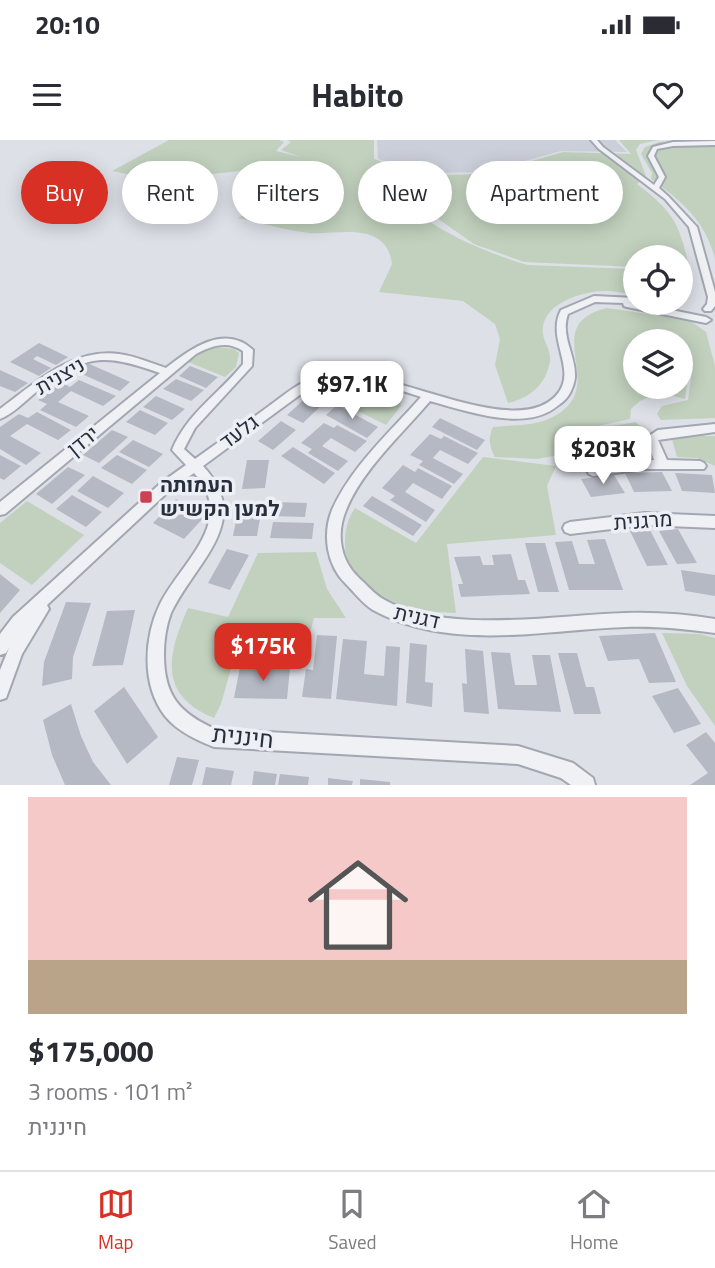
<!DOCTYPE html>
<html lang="en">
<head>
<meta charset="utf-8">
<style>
  body { margin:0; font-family:"Titillium Web",Heebo,sans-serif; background:#f7f7f7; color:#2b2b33; height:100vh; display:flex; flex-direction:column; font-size:26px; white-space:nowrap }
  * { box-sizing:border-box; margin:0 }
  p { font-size:23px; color:#7c7c81 }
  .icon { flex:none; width:38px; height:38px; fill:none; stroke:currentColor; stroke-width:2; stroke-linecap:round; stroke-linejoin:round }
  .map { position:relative; height:645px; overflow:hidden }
  .drawer { display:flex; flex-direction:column; background:#fff; flex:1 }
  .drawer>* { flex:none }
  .banner { position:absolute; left:21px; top:21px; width:674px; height:63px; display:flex; gap:14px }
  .controls { position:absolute; left:623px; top:105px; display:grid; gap:14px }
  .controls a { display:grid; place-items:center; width:70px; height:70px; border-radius:50%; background:#fff; box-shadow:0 4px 18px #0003; font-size:35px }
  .price { position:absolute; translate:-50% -60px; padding:0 16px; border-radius:14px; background:#fff; color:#222; font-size:23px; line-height:46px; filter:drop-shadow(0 2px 4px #0008) }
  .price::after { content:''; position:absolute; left:50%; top:42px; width:21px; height:16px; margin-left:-10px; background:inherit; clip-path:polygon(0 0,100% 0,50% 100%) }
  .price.current { background:#d93025; color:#fff }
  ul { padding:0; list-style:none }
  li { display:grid; align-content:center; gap:14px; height:371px; padding:0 28px }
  li span { display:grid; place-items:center; height:217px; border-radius:0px; color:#555 }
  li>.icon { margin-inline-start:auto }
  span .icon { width:126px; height:126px; fill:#fffc; stroke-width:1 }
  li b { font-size:30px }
  .chip { padding:0 24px; border-radius:32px; background:#fff; box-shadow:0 4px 18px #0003; font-size:24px; line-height:63px }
  .chip.current { background:#d93025; color:#fff }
  .status { display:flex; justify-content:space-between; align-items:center; height:49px; padding:0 35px; background:#fff; direction:ltr }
  .status svg { height:19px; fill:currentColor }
  header { display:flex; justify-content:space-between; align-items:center; height:91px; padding:0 28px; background:#fff; font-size:32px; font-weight:700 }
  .tabs { display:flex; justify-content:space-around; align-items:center; height:98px; border-top:2px solid #e1e1e2; background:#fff; font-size:19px; color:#7c7c81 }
  .tabs a { display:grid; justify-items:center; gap:4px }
  .tabs .current { color:#d93025 }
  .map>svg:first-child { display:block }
  .built { fill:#cbcfd9 }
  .green { fill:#c2d1be }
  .building { fill:#b4b9c3 }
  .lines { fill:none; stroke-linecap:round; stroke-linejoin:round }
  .minor-casing { stroke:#a3a7b1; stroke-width:4 }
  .minor { fill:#f0f1f5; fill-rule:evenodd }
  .poi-dot { fill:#cc4252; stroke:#eceff4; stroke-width:2.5 }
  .labels { text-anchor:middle; stroke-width:7; stroke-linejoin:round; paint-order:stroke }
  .street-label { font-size:21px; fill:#272e3d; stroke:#eceff4 }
  .poi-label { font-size:21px; font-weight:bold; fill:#272e3d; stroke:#eceff4; text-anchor:start }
  .near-street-label { font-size:24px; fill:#272e3d; stroke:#eceff4 }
</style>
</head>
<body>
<div class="status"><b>20:10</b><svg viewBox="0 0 49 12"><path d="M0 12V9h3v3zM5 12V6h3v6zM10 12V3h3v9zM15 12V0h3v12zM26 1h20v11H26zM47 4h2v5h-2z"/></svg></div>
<header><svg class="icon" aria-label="menu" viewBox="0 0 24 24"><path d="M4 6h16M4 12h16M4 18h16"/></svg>Habito<svg class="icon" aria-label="heart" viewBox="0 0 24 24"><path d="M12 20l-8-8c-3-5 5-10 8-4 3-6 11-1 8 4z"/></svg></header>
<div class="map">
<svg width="715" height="645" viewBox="0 0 715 645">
  <rect width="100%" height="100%" fill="#dde0e7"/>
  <!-- built -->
  <path class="built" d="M377,0h238l12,12 -66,-1 -77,21 -49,1 -36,-7 -21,-7z"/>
  <!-- green -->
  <path class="green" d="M169,0h110l5,2 -8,9 25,6 -20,-7 10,-8 -4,-2h87v19l22,8 39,8 52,-1 76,-22 68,2 -12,-14h39l-18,4 -4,6 10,26 -9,8c39,30 42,40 53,86l-9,-1v-12h-46v10l-111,-5 -50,-18 -64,-45h-8c29,31 85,54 126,66l107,4v26c-8,-1 -18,-4 -27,-4 -23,-1 -69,12 -65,43 1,8 8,17 7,26 -3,24 -20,38 -42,43l-13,-38 5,-26 -5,-15 -32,-23 -84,-9 13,-28c-6,-44 -53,-29 -83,-31 -23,-3 -48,-10 -71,-15l22,-13 12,-14 -1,-6 -14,-10 -17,-4 -46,5 -22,7 -60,-12z
    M715,0v119c-9,-37 -33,-58 -64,-80l1,-6 -11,-19 4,-7 14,-5z
    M607,168l82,12 17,12 9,34v52l-54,2 -4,-6 5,-8 26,-6 5,-36 -5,-1 2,1 -5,35 -44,-12h40v-46h-46v27l-4,19 20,9 -11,5 -9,8 -1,10 -41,9 -25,26 -27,5 -42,-2c-6,-10 -7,-20 -2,-30 16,-2 38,-1 53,-7 72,-29 -13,-94 61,-112z
    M217,207l17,2 5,4 -3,14 -11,10 -37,-15 18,-13z
    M357,244c17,3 41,2 44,22l-15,19 -70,-35z
    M635,282l9,6v12l6,19 -56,6 -21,-8c13,-33 31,-28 62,-35z
    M671,296h44v30l-18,-8 -20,-1z
    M483,317l73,9 -9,20 9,49 -109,9 9,69c-12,-1 -26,-1 -38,-3 -31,-6 -73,-30 -73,-66 0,-13 2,-25 10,-36l61,35z
    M27,361l57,34 -52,50 -32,-22v-40z
    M316,412l11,37 19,29h-32l-10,37 -68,-4 -15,53 -7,14c-56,-23 -47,-63 -26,-110l40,9 30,-64z
    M662,493l38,1 15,4v88l-28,-40z"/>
  <!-- building -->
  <path class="building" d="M39,203l29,14 -12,8 -19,-9 -4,3 18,9 -12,8 -29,-14z
    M87,223l23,10 20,9 -10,9 -45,-20z
    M190,226l28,11 -12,11 -27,-12z
    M0,230l28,13 -13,9 -15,-6z
    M176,239l28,11 -13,11 -28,-12z
    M79,240l37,16 -13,10 -32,-15 -13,11 31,14 -13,11 -36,-17 7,-6 -9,-4 24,-17 8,4z
    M310,254l16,7 -23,22 -16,-8z
    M156,256l29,13 -13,11 -29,-13z
    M337,265l41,22 -11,11 -41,-23z
    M140,270l28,13 -13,12 -29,-13z
    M37,272l34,18 -13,10 -31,-16 -17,12 31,17 -15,12 -26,-16v-22l19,-13 9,4z
    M440,278l45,22 -8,10 -45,-23z
    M281,281l15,9 -23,20 -15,-9z
    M324,283l10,5 3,-3 30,16 -12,11 -24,-14 -9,8 26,15 -10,10 -30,-18 4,-4 -11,-6z
    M112,290l16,7 -29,26 -16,-8z
    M430,294l11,5 3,-3 34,17 -10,11 -28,-14 -7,8 30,16 -9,10 -35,-19 4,-4 -13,-6z
    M133,300l30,14 -14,13 -30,-15z
    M293,307l42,26 -11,11 -43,-28z
    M0,315l21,11 -17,14 -4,-2z
    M117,315l30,15 -15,14 -31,-16z
    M247,320h22l-4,28 -23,1z
    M403,325l12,7 3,-4 34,18 -10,13 -29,-16 -8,9 30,18 -9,12 -36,-22 5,-4 -13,-8z
    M68,327l17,8 -33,29 -16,-10z
    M662,332l10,19 -38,1 -9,-19z
    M675,333l37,2 3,18 -33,-2z
    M614,335l11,18 -34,4 -10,-18z
    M93,336l31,17 -16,15 -31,-17z
    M72,355l30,17 -16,15 -30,-18z
    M372,356l50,29 -9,11 -50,-30z
    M176,359l30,16 -22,24 -31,-16z
    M240,361h23l-6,35h-24z
    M274,362l33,1 -2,14 -33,-1z
    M273,382l41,1 -2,16 -42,-1z
    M678,389l19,34 -20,1 -18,-33z
    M650,390l18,35 -21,1 -17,-35z
    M605,399l18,51h-54l-14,-48 17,-1 7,23h16l-8,-24z
    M525,403h20l14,49h-21z
    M227,409l22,6 -19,35 -22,-7z
    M511,414l7,26h7l5,14 -69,3 -3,-13h5l-9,-27 26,-1 3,9h11l-2,-10z
    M681,430l34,5v21l-30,-5z
    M0,434l20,16 -20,23z
    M66,462l25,1 -18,54 -1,22 -30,7 2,-24z
    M135,470l-12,55 -31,1 15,-55z
    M655,493l21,49 -27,1 -10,-24 -31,2 -9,-25z
    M317,495l20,1 -6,63 -29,-2 4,-28 7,1z
    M343,499l24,2 -3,33 20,2 2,-30 14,1 -3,59 -61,-7z
    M410,503l17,2 -2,37 8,1 -1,24 -26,-4z
    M465,509l18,2 6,63 -25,-2 -2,-29 5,1z
    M491,512l19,1 5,32h22l-5,-30h18l11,57 -63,-3z
    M558,513h19l9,34h8l7,27h-27z
    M240,527l50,1 -3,31 -53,-1z
    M124,547l34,50 -31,27 -33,-53z
    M678,548l23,36 -27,9 -22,-37z
    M71,564l10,32 12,26 18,23h-46l-13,-30 -9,-35z
    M706,592l9,11v42h-25l18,-12 -22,-28z
    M177,617l22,3 -7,25h-23z
    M206,627l28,4 -3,14h-29z
    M254,631l23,3 -2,11h-23z
    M280,634l29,3 -1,8h-30z
    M328,638l25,3 -1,4h-24z
    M360,639l30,3v3h-30z"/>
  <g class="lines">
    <defs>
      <path id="minor" d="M591,0h6l6,7 51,38 5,-8 -11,-21 5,-9 20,-5 42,-1v4l-42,1 -16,3 -3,7 11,21 -6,11 10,9 28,30 18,65v14l-4,5h-6l-2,-2 4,-5 1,-7 -19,-70 -24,-28 -66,-50z
        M594,156l41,2v5h3h-1l69,14 5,3 -5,3 -79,-16 -3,-1 -1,-3 -28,-1 -27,12c-8,22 8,41 7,63 -1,10 -6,21 -15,27 -4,3 -9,7 -14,9 -33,15 -83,-3 -116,-12 -27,32 -68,69 -84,109 -10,24 -6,50 13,68 8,7 15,16 24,21 61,36 173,16 242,14 31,-1 60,1 90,6v14c-30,-4 -59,-7 -90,-6 -83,3 -175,25 -252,-17 -10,-6 -19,-18 -27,-26 -19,-18 -24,-49 -14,-74 19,-43 58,-78 89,-113 -37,-12 -71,-24 -109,-11l-109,80c52,56 -9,97 -32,147 -5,13 -7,28 -7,42 0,40 15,58 51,74l303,17 55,17 20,15 2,7h-24l-10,-7 -43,-14 -304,-17c-18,-7 -37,-16 -49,-31 -24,-31 -21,-79 -5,-112 22,-43 78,-83 34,-131l-24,17 -123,115 2,4 -27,45 -16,44 -6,2v-30l9,-22 -3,5 -6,2v-21l13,-17 149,-135 24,-17 -14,-15c15,-37 47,-56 71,-86v-13c-16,-11 -32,-5 -47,3l-191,160 -5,1v-13l160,-129c-59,-21 -75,-18 -125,20 -11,9 -22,21 -35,26v-10c35,-26 72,-61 119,-55 16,2 32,9 47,14 24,-19 59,-45 87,-18l-1,16 -57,62 -11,21 11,10c25,-18 50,-35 74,-53 11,-8 23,-18 35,-24 9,-5 21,-7 31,-8 55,-8 186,71 224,18 17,-24 -13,-54 2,-82z
        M715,284v8l-57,8 9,20 33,1 4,2 2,3 -2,3h-59l-52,7 -4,-2 -2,-3 2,-3 4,-2 61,-6 -8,-22 12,-8z
        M645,373l70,3v12l-70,-3 -75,9 -5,-2 -2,-4 2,-4 5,-2z"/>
    </defs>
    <!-- minor casing -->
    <use href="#minor" class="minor-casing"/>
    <!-- minor -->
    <use href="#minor" class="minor"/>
  </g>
  <!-- markers -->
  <rect class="poi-dot" x="139" y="350" width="14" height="14" rx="3.5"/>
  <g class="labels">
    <!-- street labels -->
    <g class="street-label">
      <text transform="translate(60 236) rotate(-30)" y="7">ניצנית</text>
      <text transform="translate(239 292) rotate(-36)" y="7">גלעד</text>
      <text transform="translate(83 301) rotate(-39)" y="7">ירדן</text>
      <text transform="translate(643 381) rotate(-4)" y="7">מרגנית</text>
      <text transform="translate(417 477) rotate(13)" y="7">דגנית</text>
    </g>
    <!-- poi labels -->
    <g class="poi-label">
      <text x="160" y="352">העמותה<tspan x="160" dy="24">למען הקשיש</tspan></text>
    </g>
    <!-- near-street labels -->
    <g class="near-street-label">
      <text transform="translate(243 597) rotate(6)" y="8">חיננית</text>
    </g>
  </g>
</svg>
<div class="controls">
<a><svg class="icon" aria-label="locate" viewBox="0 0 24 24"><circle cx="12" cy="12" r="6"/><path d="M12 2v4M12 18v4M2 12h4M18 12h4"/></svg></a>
<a><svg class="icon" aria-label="layers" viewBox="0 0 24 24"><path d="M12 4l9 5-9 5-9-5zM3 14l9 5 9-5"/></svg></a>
</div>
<b class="price" style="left:352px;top:281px">$97.1K</b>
<b class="price" style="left:603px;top:346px">$203K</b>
<b class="price current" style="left:263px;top:543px">$175K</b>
<div class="banner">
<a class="chip current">Buy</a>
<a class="chip">Rent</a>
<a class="chip">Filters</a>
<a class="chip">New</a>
<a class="chip">Apartment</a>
</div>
</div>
<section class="drawer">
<ul>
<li><span style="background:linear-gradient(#f6c9c9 75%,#b9a48a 0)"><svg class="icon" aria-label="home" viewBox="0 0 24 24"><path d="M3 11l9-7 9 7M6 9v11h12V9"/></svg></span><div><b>$175,000</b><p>3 rooms · 101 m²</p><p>חיננית</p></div></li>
</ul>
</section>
<nav class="tabs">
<a class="current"><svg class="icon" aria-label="map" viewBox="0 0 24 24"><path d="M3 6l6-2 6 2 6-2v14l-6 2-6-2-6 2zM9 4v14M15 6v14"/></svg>Map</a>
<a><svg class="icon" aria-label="saved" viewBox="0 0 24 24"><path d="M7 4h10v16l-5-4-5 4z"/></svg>Saved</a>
<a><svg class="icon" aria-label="home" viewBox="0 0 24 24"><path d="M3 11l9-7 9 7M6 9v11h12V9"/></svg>Home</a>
</nav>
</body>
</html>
